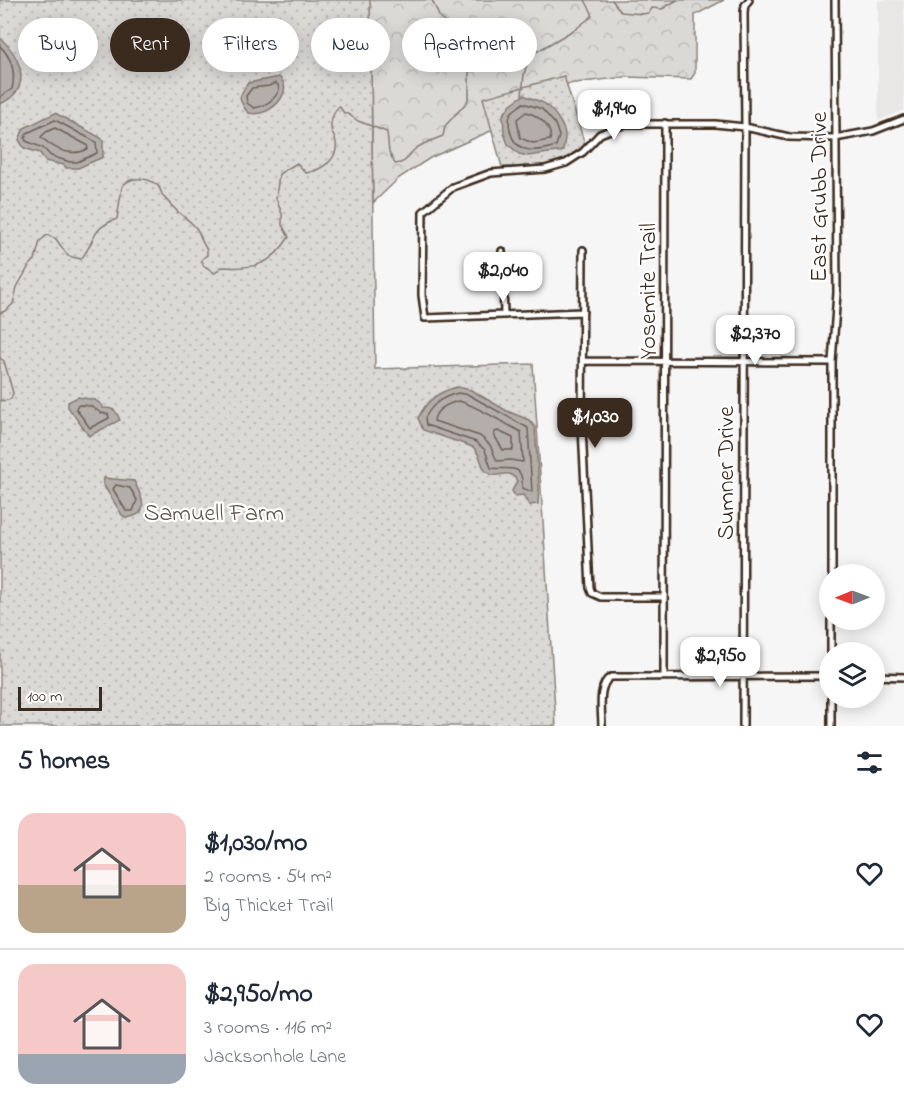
<!DOCTYPE html>
<html lang="en">
<head>
<meta charset="utf-8">
<style>
  body { margin:0; font-family:"Indie Flower",sans-serif; background:#f6f6f7; color:#1f2937; height:100vh; display:flex; flex-direction:column; font-size:22px; white-space:nowrap }
  * { box-sizing:border-box; margin:0 }
  p { font-size:20px; color:#747a83 }
  .icon { flex:none; width:33px; height:33px; fill:none; stroke:currentColor; stroke-width:2; stroke-linecap:round; stroke-linejoin:round }
  .map { position:relative; height:726px; overflow:hidden }
  .sheet { display:flex; flex-direction:column; background:#fff; flex:1 }
  .sheet>* { flex:none }
  .hud { position:absolute; left:18px; top:18px; width:600px; height:54px; display:flex; gap:12px }
  .needle { width:39px; rotate:269deg }
  .controls { position:absolute; left:819px; top:564px; display:grid; gap:12px }
  .controls a { display:grid; place-items:center; width:66px; height:66px; border-radius:50%; background:#fff; box-shadow:0 3px 15px #0003; font-size:30px }
  .scale { position:absolute; left:18px; bottom:15px; width:84px; box-sizing:border-box; padding-left:6px; border:3px solid #3b2a1e; border-top:0; font-size:16px; line-height:21px; white-space:nowrap; color:#3b2a1e; -webkit-text-stroke:4px #fff; paint-order:stroke }
  .price { position:absolute; translate:-50% -51px; padding:0 14px; border-radius:12px; background:#fff; color:#222; font-size:20px; line-height:39px; filter:drop-shadow(0 2px 3px #0008) }
  .price::after { content:''; position:absolute; left:50%; top:36px; width:18px; height:14px; margin-left:-9px; background:inherit; clip-path:polygon(0 0,100% 0,50% 100%) }
  .price.on { background:#3b2a1e; color:#fff }
  ul { padding:0; list-style:none }
  li { display:flex; align-items:center; gap:18px; height:150px; padding:0 18px }
  li+li { border-top:2px solid #e0e1e3 }
  li span { display:grid; place-items:center; flex:none; width:168px; height:120px; border-radius:18px; color:#555 }
  li>.icon { margin-inline-start:auto }
  span .icon { width:72px; height:72px; fill:#fffc; stroke-width:1 }
  li b { font-size:26px }
  h2 { display:flex; justify-content:space-between; align-items:center; height:72px; padding:0 18px; font-size:26px }
  .pill { padding:0 21px; border-radius:27px; background:#fff; box-shadow:0 3px 15px #0003; font-size:21px; line-height:54px }
  .pill.on { background:#3b2a1e; color:#fff }
  .map>svg:first-child { display:block }
  .built { fill:#e9e7e6 }
  .forest { fill:url(#forest-crowns); stroke:#8b827a; stroke-width:1.5 }
  .park { fill:url(#park-dots); stroke:#8b827a; stroke-width:1.5 }
  .water { fill:#b4aeaa; stroke:#847972; stroke-width:1.5 }
  .lines { fill:none; stroke-linecap:round; stroke-linejoin:round }
  .shore { stroke:#6b5f56; stroke-width:1.5 }
  .stream { stroke:#847972; stroke-width:1.5 }
  .street-casing { stroke:#3b2a1e; stroke-width:10 }
  .street { stroke:#fff; stroke-width:5 }
  .labels { text-anchor:middle; stroke-width:4.5; stroke-linejoin:round; paint-order:stroke }
  .street-label { font-size:24px; fill:#3b2a1e; stroke:#fff }
  .park-label { font-size:24px; fill:#63564c; stroke:#fff }
</style>
</head>
<body>
<div class="map">
<svg width="904" height="726" viewBox="0 0 904 726">
  <defs>
    <pattern id="forest-crowns" width="20" height="18" patternUnits="userSpaceOnUse" patternTransform="scale(1.5)"><rect width="20" height="18" fill="#dbd9d6"/><path d="M2 6a3 3 0 1 1 6 0M12 15a3 3 0 1 1 6 0" fill="none" stroke="#bdbab7"/></pattern>
    <pattern id="park-dots" width="8" height="8" patternUnits="userSpaceOnUse" patternTransform="scale(1.5)"><rect width="8" height="8" fill="#dbd9d6"/><path d="M2 2h.1M6 6h.1" fill="none" stroke="#bdbab7" stroke-width="1.8" stroke-linecap="round"/></pattern>
  </defs>
  <rect width="100%" height="100%" fill="#f7f6f6"/>
  <filter id="ink" filterUnits="userSpaceOnUse"><feTurbulence type="fractalNoise" baseFrequency=".0167" numOctaves="2"/><feDisplacementMap in="SourceGraphic" scale="12" xChannelSelector="R" yChannelSelector="G"/><feConvolveMatrix kernelMatrix="1 2 1 2 8 2 1 2 1" color-interpolation-filters="sRGB"/></filter>
  <g filter="url(#ink)">
    <!-- built -->
    <path class="built" d="M878,0h26v110l-26,11z"/>
    <!-- forest -->
    <path class="forest" d="M370,0h354l-29,15v58l-4,6 -66,-2 -58,7 -72,45 -65,29 -31,20 -26,25z"/>
    <!-- park -->
    <path class="park" d="M0,0h370l5,369 158,-5 23,362h-556z
      M564,76l21,69c-27,23 -49,22 -83,22l-19,-69z"/>
    <!-- water -->
    <path class="water" d="M0,38c22,19 33,52 0,66z
      M279,77c14,13 -2,30 -15,35 -5,2 -11,2 -16,1 -10,-15 -11,-14 0,-30z
      M524,95c5,3 17,6 21,9 8,6 21,23 20,33 0,5 -2,9 -2,14l-35,5 -9,-2 -11,-10 -4,-11 -1,-18 8,-11z
      M55,113l46,25 2,3v16l-25,11h-12l-2,-3 -19,-4 -5,-8 -16,-5 -5,-8 5,-12z
      M457,387l14,3 36,21 22,9 6,7 4,61 -1,16 -9,1 -6,-10 -8,1 -3,-5 5,-10c-9,-16 -20,1 -30,-9 -8,-7 -4,-16 -14,-25l-50,-17 -5,-12c9,-18 20,-26 39,-31z
      M78,397l17,3 7,5 1,3c11,0 13,2 17,12l-31,16 -21,-29v-5z
      M104,478l30,3c8,16 18,34 -8,37l-4,-3 -19,-31z"/>
    <g class="lines">
      <!-- shore -->
      <path class="shore" d="M0,46c12,12 16,26 12,43l-12,8
        M275,83l3,2 1,5c-5,11 -14,16 -25,18l-7,-5 -1,-7 6,-8 17,-2z
        M523,103l19,6 13,15 4,12 -3,10c-19,6 -41,9 -46,-16 -1,-5 -2,-13 2,-18 3,-3 8,-6 11,-9z
        M526,112c12,3 27,15 24,28l-17,3 -13,-5 -3,-19z
        M55,120l41,22 1,11 -20,9h-7l-19,-6 -8,-8 -17,-7 -1,-3 2,-5z
        M55,128l32,17 1,4c-18,9 -34,0 -47,-12l5,-5z
        M458,393l11,2 59,33 4,64 -10,-4c2,-27 -14,-17 -31,-20l-6,-18 -9,-8 -50,-17 -1,-7c7,-14 17,-21 33,-25z
        M458,401c12,1 49,24 63,31l2,30 -13,-2 -13,1 -7,-16 -10,-9 -46,-15c1,-12 13,-17 24,-20z
        M80,405l11,1 10,7 7,1 1,4 -19,10 -14,-19 1,-3z
        M498,431l15,7v12h-10l-9,-15 1,-3z
        M116,485l14,3 7,12 -4,11h-7l-13,-22z"/>
      <!-- stream -->
      <path class="stream" d="M612,0l9,12 21,2 7,-1 3,-5 10,1 15,-9
        M522,95l2,-21 4,-13 8,-9 41,-24 15,-12v-3l-7,-13
        M0,313l5,-2 8,-7 4,-17 12,-21 6,-6 5,-19 7,-6 9,4 12,17 13,3c16,-19 8,-30 36,-40l5,-32c7,-11 24,-10 34,-3 5,3 4,7 7,12 3,4 9,10 13,14 7,7 19,13 23,23 3,7 3,10 8,17v5l-5,4 1,6 12,8 7,-6c32,2 49,-1 67,-30l-7,-12v-11l-6,-16 3,-24 18,-11 9,10c15,-3 33,-13 30,-31 -1,-5 -5,-9 -5,-14 -1,-7 3,-17 8,-22l5,7 4,1 10,7 29,11 2,20 6,12c13,-1 11,-7 19,-14 8,-7 19,-10 29,-14l2,-10 22,-24 2,-6v-24l6,-16 -9,-16 -14,-9 -13,-15 -7,-16
        M0,358l4,3 9,32 -2,6 -7,2 -4,-1"/>
      <defs>
        <path id="street" d="M583,250l-1,178 8,160 2,5 9,4h63
          M502,251l2,63
          M583,312l-158,6 -3,-23 1,-83 30,-25 38,-14 54,-4 21,-6 17,-11 17,-18 25,-10h90l30,3 44,10 46,1 38,-7 31,-12
          M583,361l249,1
          M832,574v-212l5,-69 -2,-293
          M831,652v-32
          M664,676l1,-553
          M874,676l30,1
          M831,698v28
          M602,726c0,-14 -5,-42 9,-49l219,-1
          M743,726l2,-599 -1,-115 1,-7 4,-5"/>
      </defs>
      <!-- street casing -->
      <use href="#street" class="street-casing"/>
      <!-- street -->
      <use href="#street" class="street"/>
    </g>
  </g>
  <g class="labels">
    <!-- street labels -->
    <g class="street-label">
      <text transform="translate(818 197) rotate(-90)" y="8">East Grubb Drive</text>
      <text transform="translate(647 291) rotate(-90)" y="8">Yosemite Trail</text>
      <text transform="translate(725 473) rotate(-90)" y="8">Sumner Drive</text>
    </g>
    <!-- park labels -->
    <g class="park-label">
      <text x="214" y="520">Samuell Farm</text>
    </g>
  </g>
</svg>
<div class="controls">
<a><svg class="needle" viewBox="-14 -14 28 28"><path d="M0-13l5 13h-10z" fill="#e53935"/><path d="M0 13l5-13h-10z" fill="#747a83"/></svg></a>
<a><svg class="icon" aria-label="layers" viewBox="0 0 24 24"><path d="M12 4l9 5-9 5-9-5zM3 14l9 5 9-5"/></svg></a>
</div>
<div class="scale">100 m</div>
<b class="price" style="left:614px;top:141px">$1,940</b>
<b class="price" style="left:503px;top:303px">$2,040</b>
<b class="price" style="left:755px;top:366px">$2,370</b>
<b class="price on" style="left:595px;top:449px">$1,030</b>
<b class="price" style="left:720px;top:688px">$2,950</b>
<div class="hud">
<a class="pill">Buy</a>
<a class="pill on">Rent</a>
<a class="pill">Filters</a>
<a class="pill">New</a>
<a class="pill">Apartment</a>
</div>
</div>
<section class="sheet">
<h2>5 homes<svg class="icon" aria-label="filters" viewBox="0 0 24 24"><path d="M4 7h16M4 17h16"/><circle cx="9" cy="7" r="2"/><circle cx="15" cy="17" r="2"/></svg></h2>
<ul>
<li><span style="background:linear-gradient(#f6c9c9 60%,#b9a48a 0)"><svg class="icon" aria-label="home" viewBox="0 0 24 24"><path d="M3 11l9-7 9 7M6 9v11h12V9"/></svg></span><div><b>$1,030/mo</b><p>2 rooms · 54 m²</p><p>Big Thicket Trail</p></div><svg class="icon" aria-label="heart" viewBox="0 0 24 24"><path d="M12 20l-8-8c-3-5 5-10 8-4 3-6 11-1 8 4z"/></svg></li>
<li><span style="background:linear-gradient(#f6c9c9 75%,#9aa5b1 0)"><svg class="icon" aria-label="home" viewBox="0 0 24 24"><path d="M3 11l9-7 9 7M6 9v11h12V9"/></svg></span><div><b>$2,950/mo</b><p>3 rooms · 116 m²</p><p>Jacksonhole Lane</p></div><svg class="icon" aria-label="heart" viewBox="0 0 24 24"><path d="M12 20l-8-8c-3-5 5-10 8-4 3-6 11-1 8 4z"/></svg></li>
</ul>
</section>
</body>
</html>
